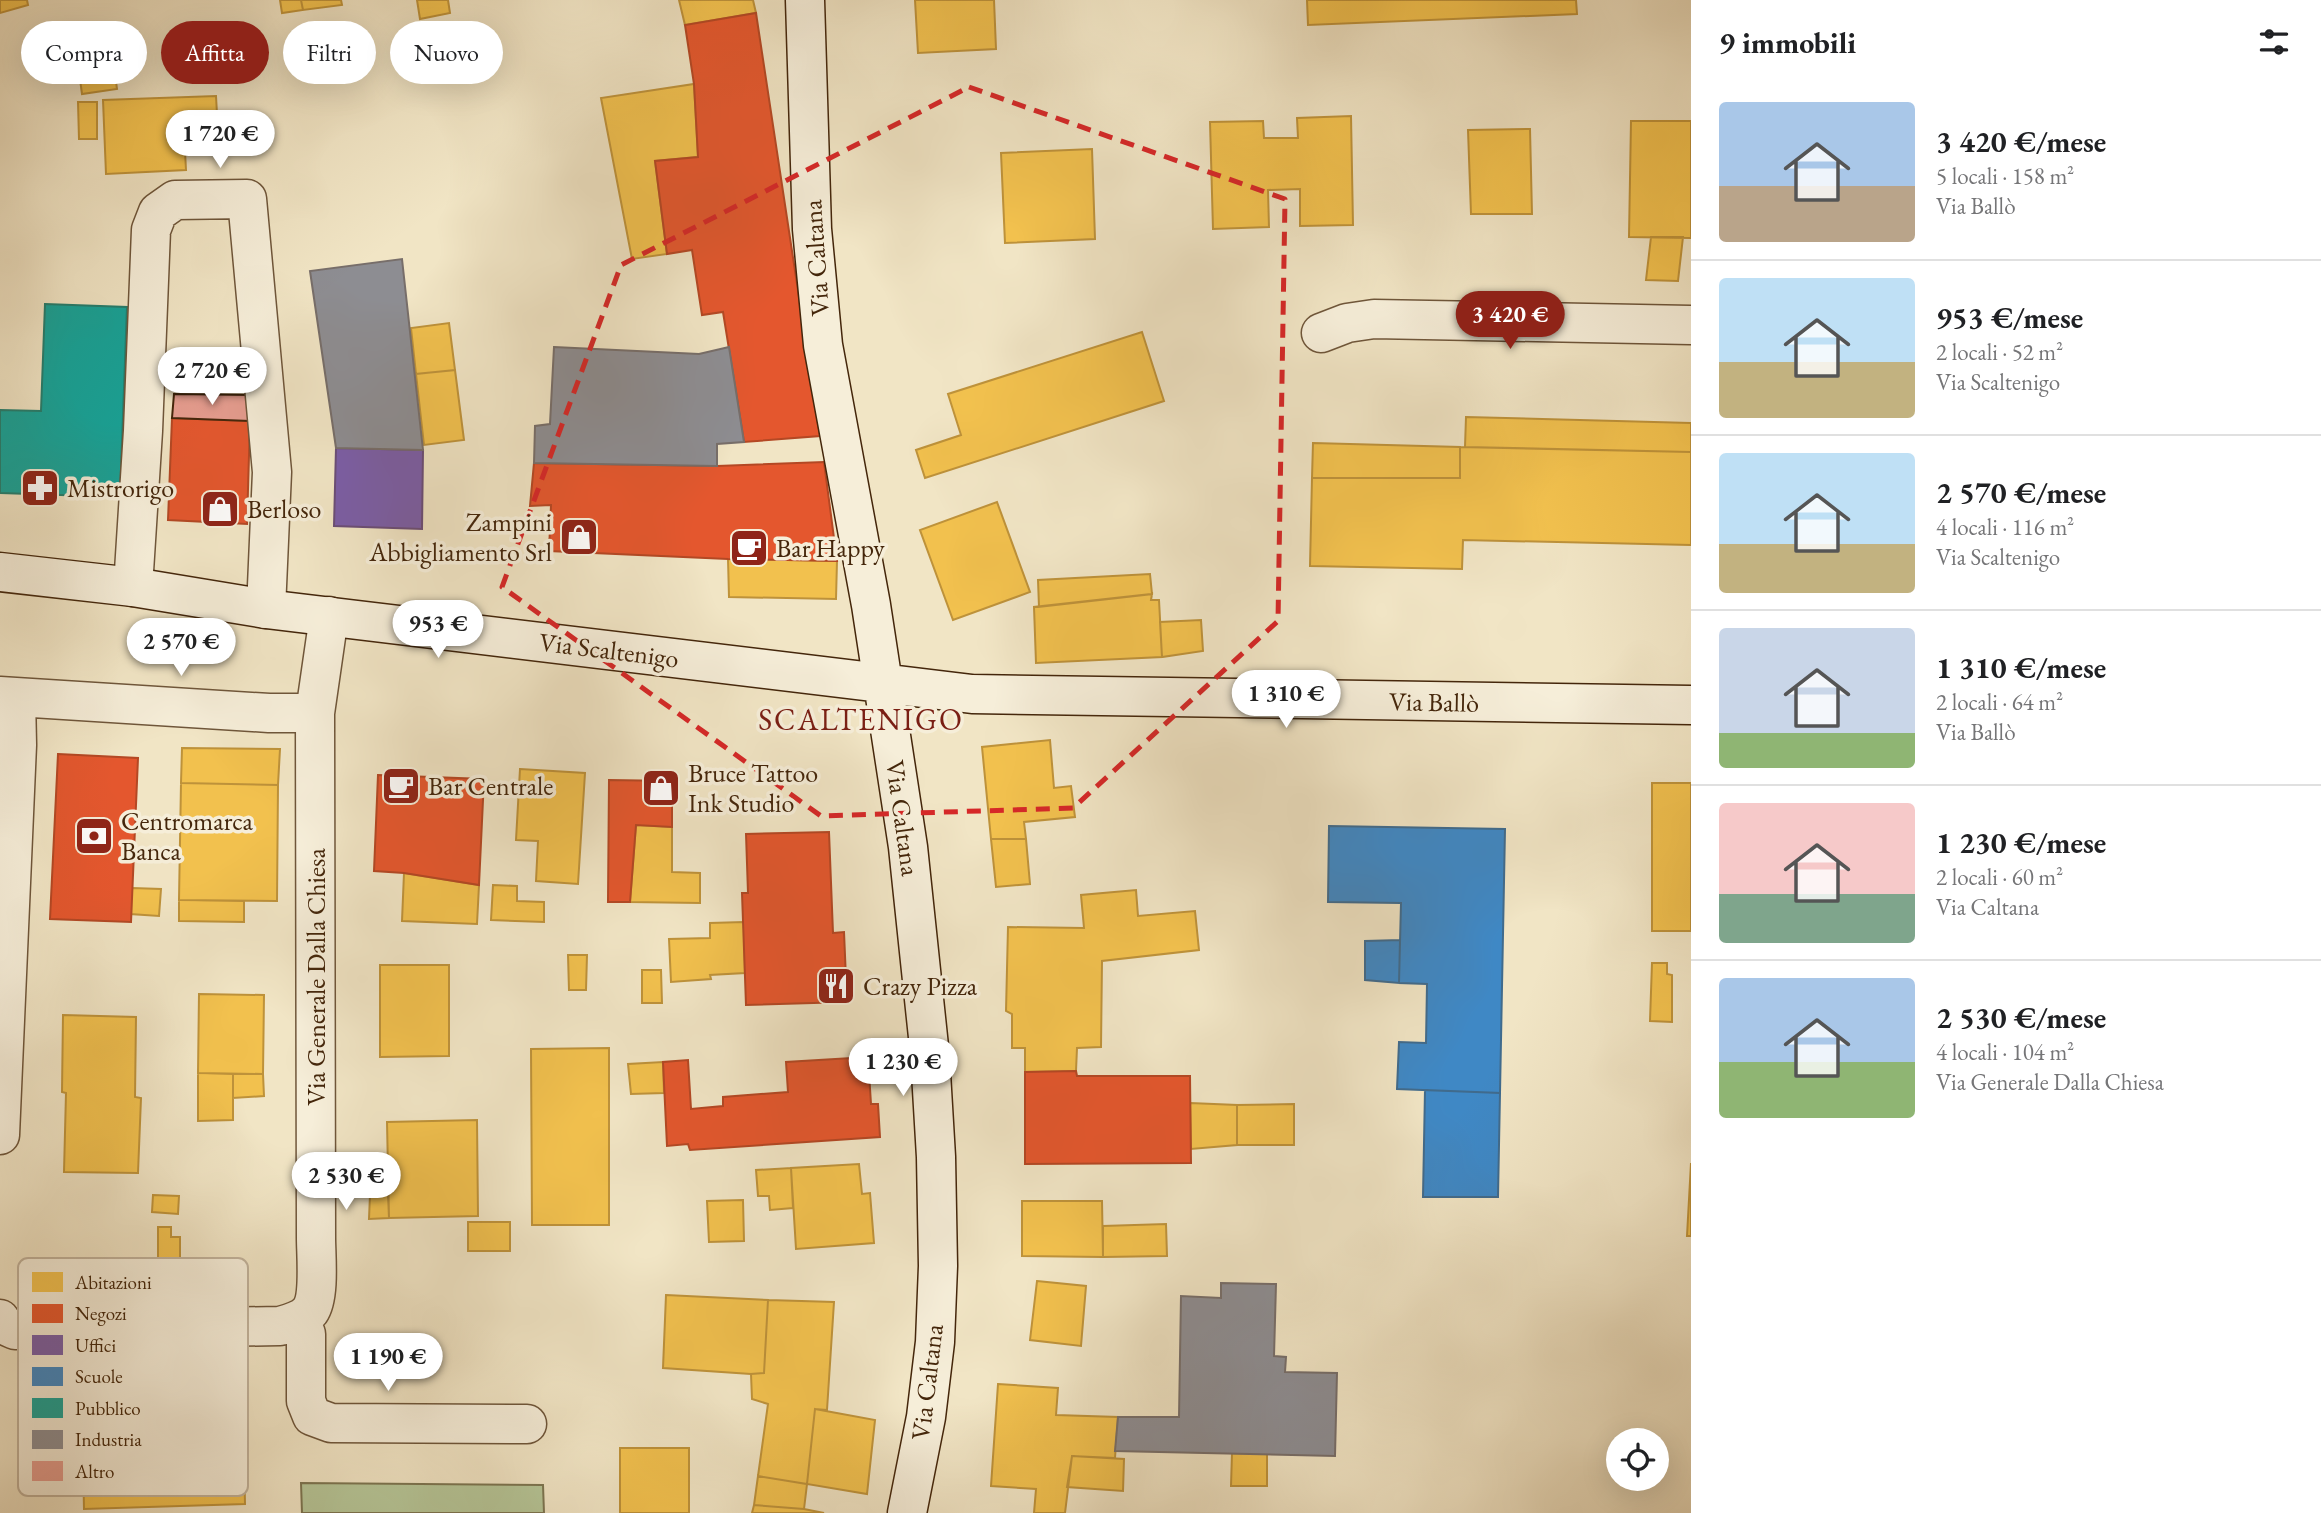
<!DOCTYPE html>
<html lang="it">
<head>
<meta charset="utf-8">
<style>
  body { margin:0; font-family:"EB Garamond",serif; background:#f2f2f2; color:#202124; height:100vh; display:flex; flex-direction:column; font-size:26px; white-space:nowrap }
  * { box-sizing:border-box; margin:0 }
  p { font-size:23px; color:#757577 }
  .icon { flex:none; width:38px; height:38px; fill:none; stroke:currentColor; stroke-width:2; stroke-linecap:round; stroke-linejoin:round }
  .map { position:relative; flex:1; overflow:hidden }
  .side { display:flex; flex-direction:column; background:#fff; width:630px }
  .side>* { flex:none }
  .guide { position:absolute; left:21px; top:21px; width:665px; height:63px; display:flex; gap:14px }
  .tools { position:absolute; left:1606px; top:1428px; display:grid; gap:14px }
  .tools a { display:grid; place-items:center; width:63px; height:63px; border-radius:50%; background:#fff; box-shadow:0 7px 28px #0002; font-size:35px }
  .price { position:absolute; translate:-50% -60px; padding:0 16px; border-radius:24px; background:#fff; color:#222; font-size:23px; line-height:46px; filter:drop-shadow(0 2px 4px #0008) }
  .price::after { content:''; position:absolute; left:50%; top:42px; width:21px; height:16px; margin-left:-10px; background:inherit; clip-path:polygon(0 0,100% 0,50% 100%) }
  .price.active { background:#8f2418; color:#fff }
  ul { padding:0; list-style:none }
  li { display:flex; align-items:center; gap:21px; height:175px; padding:0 28px }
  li+li { border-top:2px solid #e0e0e0 }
  li span { display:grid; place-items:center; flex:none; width:196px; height:140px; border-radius:7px; color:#555 }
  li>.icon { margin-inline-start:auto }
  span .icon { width:84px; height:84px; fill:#fffc; stroke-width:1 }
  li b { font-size:30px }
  h2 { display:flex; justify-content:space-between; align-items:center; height:84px; padding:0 28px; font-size:30px }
  .pill { padding:0 24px; border-radius:32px; background:#fff; box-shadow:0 7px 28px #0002; font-size:24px; line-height:63px }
  .pill.active { background:#8f2418; color:#fff }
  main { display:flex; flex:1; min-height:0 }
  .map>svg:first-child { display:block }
  .green { fill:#b6c698; stroke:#7d7652; stroke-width:2 }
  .homes { fill:#f2c14e; stroke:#be923a; stroke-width:2 }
  .shops { fill:#e4572e; stroke:#b44824; stroke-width:2 }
  .offices { fill:#7b5ea7; stroke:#6a4d78; stroke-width:2 }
  .schools { fill:#3f88c5; stroke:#406b8d; stroke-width:2 }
  .public { fill:#17a398; stroke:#247e6e; stroke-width:2 }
  .industry { fill:#8d8d92; stroke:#776e6a; stroke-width:2 }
  .building { fill:#e69d90; stroke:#44260b; stroke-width:2 }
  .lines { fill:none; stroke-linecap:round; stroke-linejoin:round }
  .street-casing { stroke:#6f563a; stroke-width:41 }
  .secondary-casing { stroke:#44260b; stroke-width:41 }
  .street { stroke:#f6eed9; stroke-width:38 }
  .secondary { stroke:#f6eed9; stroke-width:38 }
  .marked { fill:none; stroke:#d62828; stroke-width:5; stroke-dasharray:14 9; stroke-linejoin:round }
  .labels { text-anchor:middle; stroke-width:7; stroke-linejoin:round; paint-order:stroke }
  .street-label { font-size:26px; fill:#44260b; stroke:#f6eed9 }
  .poi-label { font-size:26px; fill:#44260b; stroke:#f6eed9; text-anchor:start }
  .quarter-label { font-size:30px; letter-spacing:2px; fill:#7a1f14; stroke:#f6eed9 }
  .key { fill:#f6eed9; stroke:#c1b29b; stroke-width:2 }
  .key-label { font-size:19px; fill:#44260b }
</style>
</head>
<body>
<main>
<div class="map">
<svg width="1691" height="1513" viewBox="0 0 1691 1513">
  <rect width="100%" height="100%" fill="#f1e5c5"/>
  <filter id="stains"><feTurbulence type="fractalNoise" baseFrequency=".00286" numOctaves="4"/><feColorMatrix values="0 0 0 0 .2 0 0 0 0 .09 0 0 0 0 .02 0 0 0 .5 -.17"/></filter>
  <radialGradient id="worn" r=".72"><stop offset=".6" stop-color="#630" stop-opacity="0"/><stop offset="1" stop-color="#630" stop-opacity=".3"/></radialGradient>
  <!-- green -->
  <path class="green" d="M301,1483l242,2 1,28h-242z"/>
  <!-- homes -->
  <path class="homes" d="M0,0h27l1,5 -28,8z
    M280,0h21l2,10 -21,3z
    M301,0h40l1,5 -39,5z
    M417,0h31l2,13 -30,6z
    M679,0h74l3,13 -71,12z
    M915,0h79l2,49 -78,4z
    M1307,0h269l1,14 -269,11z
    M114,67l3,22 -35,5 -3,-22z
    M694,84l4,73 -43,4 12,93 -35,5 -31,-161z
    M216,96l3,54 -34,1 1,19 -80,4 -3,-74z
    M78,102h19v37h-18z
    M1351,116l2,109 -53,1v-37l-32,1 1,37 -56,2 -3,-107 53,-1 1,17h34l-1,-20z
    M1631,121h60v117l-62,-1z
    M1530,129l2,85h-61l-3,-84z
    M1092,149l3,90 -90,4 -4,-90z
    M1651,237h32l-5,44 -32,-1z
    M449,323l6,47 -39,4 -5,-46z
    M1142,332l22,69 -239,77 -9,-28 45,-15 -13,-41z
    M455,370l9,70 -40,5 -8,-71z
    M1466,417l225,6v29l-226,-5z
    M1313,443l147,4v31h-148z
    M1460,447l231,5v93l-228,-5 -1,29 -152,-3 2,-88h148z
    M997,502l33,90 -77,28 -33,-90z
    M728,559l109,2 -1,38 -107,-2z
    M1150,574l2,20 -113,13 -1,-27z
    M1152,594l-1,6h8l3,57 -126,6 -2,-56z
    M1201,620l2,31 -41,6 -2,-35z
    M1050,740l4,48 17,-2 4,31 -51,5 2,17h-35l-9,-92z
    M182,748l98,1 -2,36 -97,-2z
    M520,769l65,4 -7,111 -42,-3 2,-40 -22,-1z
    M181,783l97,2 -1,116 -98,-1z
    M1652,783h39v148h-39z
    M636,825l36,2v45l28,1v30l-70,-1z
    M991,839h35l4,45 -34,3z
    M404,873l75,12 -2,39 -75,-3z
    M493,885l24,1v15l27,1v20l-53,-2z
    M132,888l29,1 -2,27 -29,-2z
    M1136,890l2,26 57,-5 4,39 -97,11 -1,86 -24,1 -1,23 -51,1v-24h-13v-34l-6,-3 2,-84 76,1 -3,-33z
    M179,900l65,1v21l-65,-1z
    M744,922l1,51 -35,2 1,4 -40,3 -2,-43 41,-1v-15z
    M568,955h19l-1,35h-17z
    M1652,963h15v11l5,1v47l-22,-1z
    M380,965h69v91l-69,1z
    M642,970h19l1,33h-20z
    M199,994l65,1 -1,79 -65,-1z
    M63,1015l73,2 -1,80 6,1 -3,75 -74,-1 2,-79 -4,-1z
    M609,1048v177h-77l-1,-176z
    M663,1062l1,31 -33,1 -3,-30z
    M198,1073l35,1v46l-35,1z
    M233,1074h30l1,22 -31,2z
    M1190,1103l47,2v40l-46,4z
    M1294,1104v41h-57v-40z
    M477,1120l1,96 -89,2 -2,-96z
    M1691,1163v73h-4z
    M859,1164l3,30 8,-1 4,50 -78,6 -5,-81z
    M791,1168l2,40 -23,2 -1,-14h-11l-2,-26z
    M387,1170l2,48 -20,1 2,-48z
    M153,1195l26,1 -1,18 -26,-2z
    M743,1200l1,41 -35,1 -2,-41z
    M1022,1201h80l1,56 -81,-1z
    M468,1222h42v29h-42z
    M1166,1224l1,32 -64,1v-31z
    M158,1227h13v10h9v24l-22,-1z
    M1037,1281l49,5 -5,60 -51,-6z
    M666,1295l102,5 -4,73 -13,1 -88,-6z
    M768,1300l66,2 -7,108 -12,-1 -8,75 -49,-8 10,-72 -16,-5 -1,-25 13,-1z
    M998,1384l60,4 -2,27 62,2 -3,41 -43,-2 -7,57h-31l2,-24 -45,-3z
    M243,1406l2,98 -161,5 -2,-99z
    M815,1409l60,11 -8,74 -60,-10z
    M620,1448h69v65h-69z
    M1232,1453l35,1v32h-36z
    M1072,1456l52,3 -1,32 -56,-4z
    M758,1476l49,8 -3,25 -50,-4z
    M754,1505l50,4 20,4h-72z"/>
  <!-- shops -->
  <path class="shops" d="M756,13l64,423 -76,6 -21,-130 -21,3 -10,-65 -25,4 -12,-93 43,-4 -4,-73 -9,-59z
    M172,418l78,3 -3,103 -79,-4z
    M824,462l13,99 -109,-2 -179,-8 2,-46 -21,1 4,-43 183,3z
    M58,754l80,4 -7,164 -81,-3z
    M378,775l106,4 -5,106 -75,-12 -30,-2z
    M609,780l63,1v46l-36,-2 -6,77h-22z
    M829,832l4,101 11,-1 3,70 -101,3 -4,-112h6l-2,-59z
    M868,1057l3,47h7l2,33 -190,13 -2,-6 -21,2 -4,-84 25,-2 3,49 32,-3v-9l65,-5 -2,-30z
    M1076,1071l1,5h113l1,87 -166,1v-92z"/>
  <!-- offices -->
  <path class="offices" d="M336,448l87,2 -1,79 -88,-3z"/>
  <!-- schools -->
  <path class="schools" d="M1329,826l176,3 -5,264 -103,-4 2,-47 27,1 1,-59 -28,-1 2,-80 -73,-1z
    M1400,940l-1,43 -34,-3v-39z
    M1425,1090l75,3 -2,104h-75z"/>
  <!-- public -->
  <path class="public" d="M45,304l82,3 -7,190 -120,-4v-83l41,1z"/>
  <!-- industry -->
  <path class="industry" d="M402,259l21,191 -87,-2 -26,-177z
    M554,347l145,7 30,-7 15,95 -27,2v22l-183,-3 1,-37 15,-2z
    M1221,1283l55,1 -2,72 12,1 -1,15 52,1 -2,83 -220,-5 3,-34h61l2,-121 40,2z"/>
  <!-- building -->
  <path class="building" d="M174,394l77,1 -1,26 -78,-3z"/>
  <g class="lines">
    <defs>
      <path id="street" d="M1321,333l26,-10 27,-4 317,6
        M133,587l10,-156 8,-201 7,-18 17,-12 72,-1 25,273 -6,137
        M0,696l269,17h46l14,-97
        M0,1135l17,-390 -1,-48
        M0,1319l2,5 13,6 265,-4c11,-3 23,-6 30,-15 10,-14 6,-56 6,-73l-1,-525
        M300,1319l6,15v67l6,15 19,7 196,1"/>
      <path id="secondary" d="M805,0l7,229 11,116 48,260 37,242 22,209 6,101 2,109 -3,76 -9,75 -19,96
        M0,572l133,15 133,22 706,85 719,11"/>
    </defs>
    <!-- street casing -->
    <use href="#street" class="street-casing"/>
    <!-- secondary casing -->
    <use href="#secondary" class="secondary-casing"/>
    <!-- street -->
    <use href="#street" class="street"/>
    <!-- secondary -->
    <use href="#secondary" class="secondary"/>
  </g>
  <!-- marked area -->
  <path class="marked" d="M969,87l316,112 -7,422 -205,187 -252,8 -319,-229 119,-322z"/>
  <!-- icons -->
  <defs>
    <symbol id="pharmacy-square" viewBox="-11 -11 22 22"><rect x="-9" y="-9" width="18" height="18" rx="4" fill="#8f2418" stroke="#f6eed9"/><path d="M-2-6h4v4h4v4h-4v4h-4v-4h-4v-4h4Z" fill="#fff"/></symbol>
    <symbol id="shop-square" viewBox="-11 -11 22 22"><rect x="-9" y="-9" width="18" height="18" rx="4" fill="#8f2418" stroke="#f6eed9"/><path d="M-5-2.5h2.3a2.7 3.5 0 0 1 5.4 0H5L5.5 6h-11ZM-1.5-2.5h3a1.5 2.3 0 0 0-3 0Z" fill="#fff"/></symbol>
    <symbol id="cafe-square" viewBox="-11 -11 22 22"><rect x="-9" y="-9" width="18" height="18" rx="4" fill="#8f2418" stroke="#f6eed9"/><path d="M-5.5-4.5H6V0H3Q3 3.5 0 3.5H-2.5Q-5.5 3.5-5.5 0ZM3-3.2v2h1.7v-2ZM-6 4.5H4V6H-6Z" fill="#fff"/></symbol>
    <symbol id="bank-square" viewBox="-11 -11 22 22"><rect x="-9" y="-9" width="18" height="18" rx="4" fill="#8f2418" stroke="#f6eed9"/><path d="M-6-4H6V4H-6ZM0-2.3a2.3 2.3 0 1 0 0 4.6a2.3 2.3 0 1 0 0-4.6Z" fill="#fff"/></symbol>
    <symbol id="restaurant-square" viewBox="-11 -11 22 22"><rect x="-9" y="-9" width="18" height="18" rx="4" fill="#8f2418" stroke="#f6eed9"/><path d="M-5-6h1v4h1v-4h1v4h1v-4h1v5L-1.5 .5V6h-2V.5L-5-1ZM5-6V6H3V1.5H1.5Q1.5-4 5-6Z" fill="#fff"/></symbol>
  </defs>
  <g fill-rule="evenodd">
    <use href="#pharmacy-square" x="18" y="466" width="44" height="44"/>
    <use href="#shop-square" x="198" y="487" width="44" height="44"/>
    <use href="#shop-square" x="557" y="515" width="44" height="44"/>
    <use href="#cafe-square" x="727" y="526" width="44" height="44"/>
    <use href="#cafe-square" x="379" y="764" width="44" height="44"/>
    <use href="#shop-square" x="639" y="766" width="44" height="44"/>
    <use href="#bank-square" x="72" y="814" width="44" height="44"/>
    <use href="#restaurant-square" x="814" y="964" width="44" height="44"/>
  </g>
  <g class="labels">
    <!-- street labels -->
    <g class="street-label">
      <text transform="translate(816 258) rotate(-94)" y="9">Via Caltana</text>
      <text transform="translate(609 650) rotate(7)" y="9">Via Scaltenigo</text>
      <text transform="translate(1434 702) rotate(1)" y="9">Via Ballò</text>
      <text transform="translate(903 818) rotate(82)" y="9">Via Caltana</text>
      <text transform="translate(316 977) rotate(-90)" y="9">Via Generale Dalla Chiesa</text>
      <text transform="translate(927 1382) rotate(-83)" y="9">Via Caltana</text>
    </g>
    <!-- poi labels -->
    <g class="poi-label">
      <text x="67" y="497">Mistrorigo</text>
      <text x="247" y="518">Berloso</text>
      <text x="552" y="531" text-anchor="end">Zampini<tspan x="552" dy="30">Abbigliamento Srl</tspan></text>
      <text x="776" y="557">Bar Happy</text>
      <text x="688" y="782">Bruce Tattoo<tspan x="688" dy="30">Ink Studio</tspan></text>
      <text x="428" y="795">Bar Centrale</text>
      <text x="121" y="830">Centromarca<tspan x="121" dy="30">Banca</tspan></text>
      <text x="863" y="995">Crazy Pizza</text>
    </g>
    <!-- quarter labels -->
    <g class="quarter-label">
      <text x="861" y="730">SCALTENIGO</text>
    </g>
  </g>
  <!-- legend -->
  <rect x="18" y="1258" width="230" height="238" rx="10" class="key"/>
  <rect x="32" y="1272" width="31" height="20" fill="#f2c14e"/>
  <rect x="32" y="1304" width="31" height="19" fill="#e4572e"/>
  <rect x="32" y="1335" width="31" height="20" fill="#7b5ea7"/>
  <rect x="32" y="1367" width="31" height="19" fill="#3f88c5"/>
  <rect x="32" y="1398" width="31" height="20" fill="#17a398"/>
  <rect x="32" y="1430" width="31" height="19" fill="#8d8d92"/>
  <rect x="32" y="1461" width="31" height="20" fill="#e69d90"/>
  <g class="key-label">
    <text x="75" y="1289">Abitazioni</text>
    <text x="75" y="1320">Negozi</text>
    <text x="75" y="1352">Uffici</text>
    <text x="75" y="1383">Scuole</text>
    <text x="75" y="1415">Pubblico</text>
    <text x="75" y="1446">Industria</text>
    <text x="75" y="1478">Altro</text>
  </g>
  <rect width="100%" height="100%" filter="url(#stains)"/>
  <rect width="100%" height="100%" fill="url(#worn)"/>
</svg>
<div class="tools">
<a><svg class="icon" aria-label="locate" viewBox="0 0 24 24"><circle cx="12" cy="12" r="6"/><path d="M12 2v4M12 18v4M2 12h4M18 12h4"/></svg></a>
</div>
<b class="price" style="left:220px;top:170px">1 720 €</b>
<b class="price active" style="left:1510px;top:351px">3 420 €</b>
<b class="price" style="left:212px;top:407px">2 720 €</b>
<b class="price" style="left:438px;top:660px">953 €</b>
<b class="price" style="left:181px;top:678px">2 570 €</b>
<b class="price" style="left:1286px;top:730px">1 310 €</b>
<b class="price" style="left:903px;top:1098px">1 230 €</b>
<b class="price" style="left:346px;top:1212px">2 530 €</b>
<b class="price" style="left:388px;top:1393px">1 190 €</b>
<div class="guide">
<a class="pill">Compra</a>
<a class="pill active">Affitta</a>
<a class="pill">Filtri</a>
<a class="pill">Nuovo</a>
</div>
</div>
<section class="side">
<h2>9 immobili<svg class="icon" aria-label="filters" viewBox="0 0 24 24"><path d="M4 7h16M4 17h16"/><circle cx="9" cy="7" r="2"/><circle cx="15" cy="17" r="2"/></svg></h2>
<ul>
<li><span style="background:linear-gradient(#a9c7e8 60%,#b9a48a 0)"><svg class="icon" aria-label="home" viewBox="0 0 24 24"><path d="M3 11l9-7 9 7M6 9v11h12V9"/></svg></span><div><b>3 420 €/mese</b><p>5 locali · 158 m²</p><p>Via Ballò</p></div></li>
<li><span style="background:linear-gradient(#bfe0f5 60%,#c2b280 0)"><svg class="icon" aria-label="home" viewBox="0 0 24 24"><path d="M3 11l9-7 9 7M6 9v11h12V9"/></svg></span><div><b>953 €/mese</b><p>2 locali · 52 m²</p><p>Via Scaltenigo</p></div></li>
<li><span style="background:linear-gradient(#bfe0f5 65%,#c2b280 0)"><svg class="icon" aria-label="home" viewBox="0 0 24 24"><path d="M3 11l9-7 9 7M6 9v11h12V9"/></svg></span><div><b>2 570 €/mese</b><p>4 locali · 116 m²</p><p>Via Scaltenigo</p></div></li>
<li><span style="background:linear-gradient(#c9d6e8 75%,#8fb573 0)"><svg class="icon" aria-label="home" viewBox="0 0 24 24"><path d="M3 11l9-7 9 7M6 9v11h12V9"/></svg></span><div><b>1 310 €/mese</b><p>2 locali · 64 m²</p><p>Via Ballò</p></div></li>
<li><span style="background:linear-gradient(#f6c9c9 65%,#7fa58c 0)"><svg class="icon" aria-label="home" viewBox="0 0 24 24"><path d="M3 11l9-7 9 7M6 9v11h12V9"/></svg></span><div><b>1 230 €/mese</b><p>2 locali · 60 m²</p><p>Via Caltana</p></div></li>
<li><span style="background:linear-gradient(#a9c7e8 60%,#8fb573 0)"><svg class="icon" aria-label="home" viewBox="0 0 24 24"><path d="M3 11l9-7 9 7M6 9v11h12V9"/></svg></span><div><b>2 530 €/mese</b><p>4 locali · 104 m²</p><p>Via Generale Dalla Chiesa</p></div></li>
</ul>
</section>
</main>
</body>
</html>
